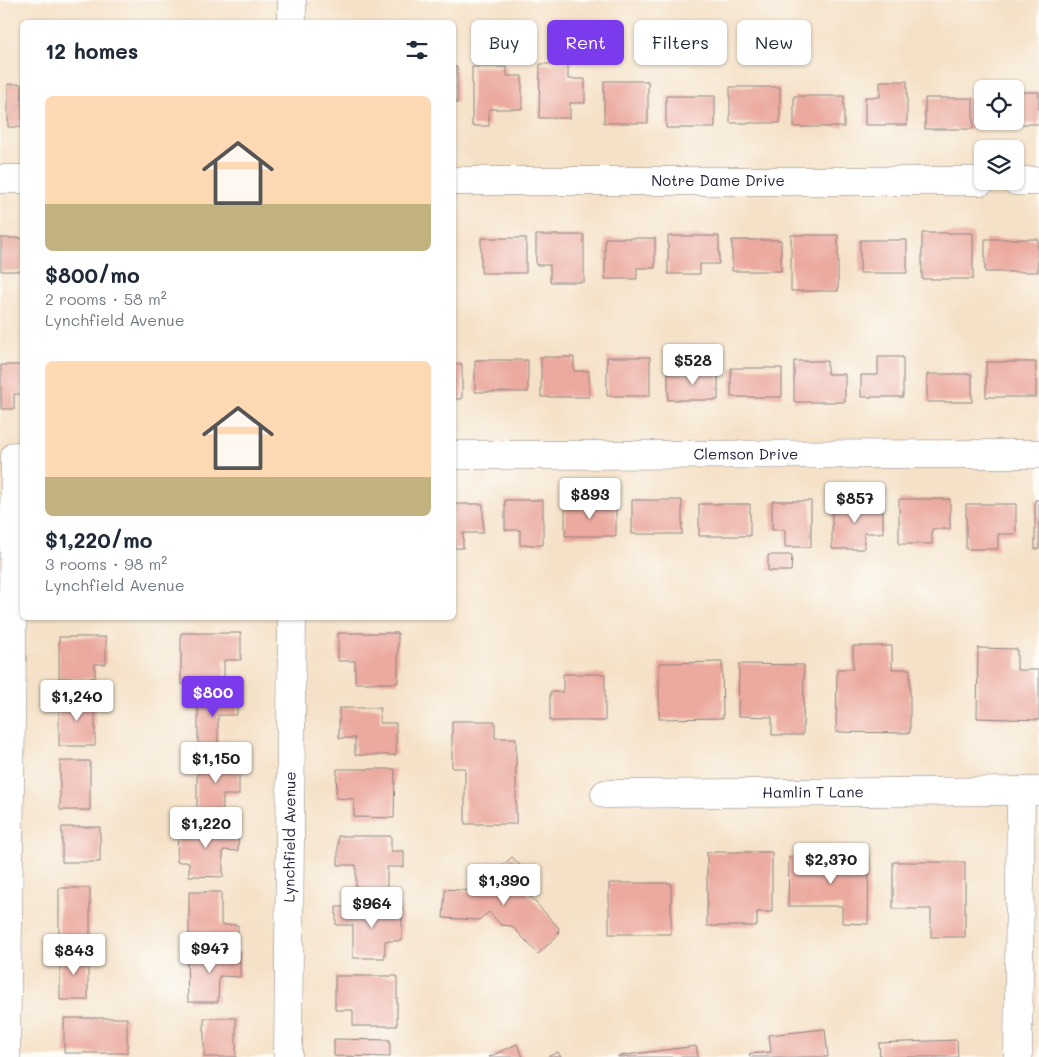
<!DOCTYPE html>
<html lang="en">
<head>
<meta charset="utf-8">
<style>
  body { margin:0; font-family:Mali,sans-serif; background:#f2f2f3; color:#1f2937; height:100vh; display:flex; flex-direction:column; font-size:19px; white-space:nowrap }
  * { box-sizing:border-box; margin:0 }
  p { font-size:16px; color:#747a83 }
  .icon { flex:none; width:28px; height:28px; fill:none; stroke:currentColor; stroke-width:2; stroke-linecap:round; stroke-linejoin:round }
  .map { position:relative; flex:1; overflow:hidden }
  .panel { position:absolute; left:20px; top:20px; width:436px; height:600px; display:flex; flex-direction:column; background:#fff; border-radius:8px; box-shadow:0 1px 4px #0004 }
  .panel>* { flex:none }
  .top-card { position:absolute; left:471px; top:20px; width:475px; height:45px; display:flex; gap:10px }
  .controls { position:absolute; left:974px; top:80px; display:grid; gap:10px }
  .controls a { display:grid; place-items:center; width:50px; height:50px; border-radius:8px; background:#fff; box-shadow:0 1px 4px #0004; font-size:25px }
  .price { position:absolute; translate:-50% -42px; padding:0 11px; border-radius:5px; background:#fff; color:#222; font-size:16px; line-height:32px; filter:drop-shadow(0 1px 2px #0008) }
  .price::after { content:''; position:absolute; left:50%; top:30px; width:15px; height:11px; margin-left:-8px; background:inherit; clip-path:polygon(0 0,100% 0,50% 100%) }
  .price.current { background:#7c3aed; color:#fff }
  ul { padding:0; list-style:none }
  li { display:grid; align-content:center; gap:10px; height:265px; padding:0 25px }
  li span { display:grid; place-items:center; height:155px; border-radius:8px; color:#555 }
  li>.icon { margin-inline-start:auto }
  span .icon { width:90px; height:90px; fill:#fffc; stroke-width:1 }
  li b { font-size:21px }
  h2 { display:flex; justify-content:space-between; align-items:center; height:60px; padding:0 25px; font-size:21px }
  .chip { padding:0 18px; border-radius:8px; background:#fff; box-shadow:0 1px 4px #0004; font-size:18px; line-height:45px }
  .chip.current { background:#7c3aed; color:#fff }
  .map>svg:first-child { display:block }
  .building { fill:#eba99f }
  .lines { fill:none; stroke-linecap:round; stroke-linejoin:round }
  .minor-casing { stroke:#8c8281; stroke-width:29 }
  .minor { stroke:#fff; stroke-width:28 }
  .labels { text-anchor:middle; stroke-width:4; stroke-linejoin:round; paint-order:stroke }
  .street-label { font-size:15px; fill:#22223b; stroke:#fdfcf7 }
</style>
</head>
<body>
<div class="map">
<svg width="1039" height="1057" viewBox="0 0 1039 1057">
  <rect width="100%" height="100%" fill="#fdfcf7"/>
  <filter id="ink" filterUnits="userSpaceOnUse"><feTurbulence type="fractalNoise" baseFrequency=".02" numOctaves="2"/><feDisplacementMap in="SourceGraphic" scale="10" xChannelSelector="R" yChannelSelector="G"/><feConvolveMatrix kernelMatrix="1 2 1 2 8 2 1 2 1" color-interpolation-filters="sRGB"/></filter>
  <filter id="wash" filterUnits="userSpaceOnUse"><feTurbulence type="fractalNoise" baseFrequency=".0096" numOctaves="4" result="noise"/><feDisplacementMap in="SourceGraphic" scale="20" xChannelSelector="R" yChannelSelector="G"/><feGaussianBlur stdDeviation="1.12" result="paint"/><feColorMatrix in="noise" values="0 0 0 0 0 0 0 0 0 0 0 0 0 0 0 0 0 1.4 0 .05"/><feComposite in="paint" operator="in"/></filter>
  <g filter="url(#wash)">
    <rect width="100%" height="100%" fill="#f5e1c7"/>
    <g id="blocks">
      <!-- building -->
      <path class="building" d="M540,64h28v15h17v24h-15v15h-31z
        M454,67h3v36h-3z
        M472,67h35v9h15v33h-33v17h-17z
        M604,81h44v42h-44z
        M880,81h27v44h-42v-28h15z
        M8,84h14v43h-14z
        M730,87h50v36h-50z
        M1015,92h24v32h-50v-3h26z
        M666,96h49v32h-49z
        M794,96h50v31h-50z
        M925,98h48v31h-48z
        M922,233h51v46h-51z
        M536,235h48v47h-34v-17h-14z
        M791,235h47v56h-47z
        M668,236h51v28h-19v10h-32z
        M1,238h21v33h-21z
        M481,238h45v35h-45z
        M605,238h50v30h-18v11h-32z
        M985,239h53v33h-53z
        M732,240h49v31h-49z
        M860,240h47v33h-47z
        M541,357h33v14h15v26h-48z
        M607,357h43v39h-43z
        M878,357h25v40h-42v-22h17z
        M475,360h53v32h-53z
        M794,361h33v13h18v28h-51z
        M986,362h50v35h-50z
        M454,364h8v35h-8z
        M1,365h21v29h-8v15h-13z
        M731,368h51v29h-51z
        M668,373h50v27h-50z
        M927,374h45v28h-45z
        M899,499h51v30h-18v15h-33z
        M505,500h38v45h-23v-15h-15z
        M632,500h50v34h-50z
        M1035,500h4v49h-4z
        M772,501h39v46h-26v-17h-13z
        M454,504h29v29h-20v15h-9z
        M699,504h51v32h-51z
        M832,504h51v29h-19v16h-32z
        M966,504h50v30h-18v15h-32z
        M565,505h51v31h-51z
        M768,555h24l-1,16h-23z
        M181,633h60v27h-17v24h-43z
        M338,633h60v50h-43v-22h-17z
        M59,637h47v27h-11v14h-36z
        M853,646h39v23h18v64l-74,-1 1,-63h16z
        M978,648l39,1v21h22v50l-62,-2z
        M722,662l1,56 -64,1v-56z
        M739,664l65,1 -1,70h-31v-18l-34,-1z
        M563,674h42v47h-55v-29h13z
        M59,698h36v48h-36z
        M198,698h39v17h-19v31h-20z
        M339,708h41v15h16v32h-41v-17h-16z
        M452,721h43v17h21v86h-51v-56h-13z
        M60,761h30v49h-30z
        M197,762h42v33h-16v15h-26z
        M337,769h58l-1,49 -40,-1v-18l-18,-1z
        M62,827h38v35h-38z
        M178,827l61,1 -1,23 -15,-1v27l-34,-1v-14h-12z
        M338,836h53v15h13v16h-17v26h-31v-28h-18z
        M707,852h65v60h-15v14h-50z
        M512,857l15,16 -2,18 34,37 -1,7 -20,19 -26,-28 -11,-1 -12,-13 -10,8 -36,-2 2,-29 29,2z
        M789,857l80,1 -1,66 -26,-1v-17h-54z
        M893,862h72v75h-34v-28h-38z
        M609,883h62v51h-62z
        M59,888h31v49h-31z
        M189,892h32v33h17v16h-49z
        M336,907h66v34h-17v17h-32v-33h-17z
        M187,952h53v25l-21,-1 -1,26h-30z
        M60,953h28v47h-28z
        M335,976h62v50h-44v-16h-18z
        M64,1018h63v35h-63z
        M204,1018h32v39h-32z
        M825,1029l3,28h-78l-1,-3 22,-2 -2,-17z
        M334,1039l56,1v17l-56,-1z
        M957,1040l1,17h-78l-1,-14z
        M517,1044l6,13h-34z
        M696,1046l2,11h-80v-1z
        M558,1052l3,5h-14z"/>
    </g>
  </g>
  <g filter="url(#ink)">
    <use href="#blocks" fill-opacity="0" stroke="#8c8281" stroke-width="1"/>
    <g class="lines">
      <defs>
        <g id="minor">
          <path d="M292,22v-22"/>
          <path d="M0,179h22"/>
          <path id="s1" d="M454,181h528"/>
          <path d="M1015,181h24"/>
          <path id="s2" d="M454,455l585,-1"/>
          <path id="s3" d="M605,794l434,-3"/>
          <path d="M6,1057l9,-601"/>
          <path id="s4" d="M288,1057l4,-439"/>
          <path d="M1018,1057l3,-266"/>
        </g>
      </defs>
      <!-- minor casing -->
      <use href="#minor" class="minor-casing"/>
      <!-- minor -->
      <use href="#minor" class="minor"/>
    </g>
  </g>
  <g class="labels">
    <!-- street labels -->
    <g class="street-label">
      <text dy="5" stroke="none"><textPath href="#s1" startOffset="264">Notre Dame Drive</textPath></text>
      <text dy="5" stroke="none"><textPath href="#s2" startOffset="292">Clemson Drive</textPath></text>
      <text dy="5" stroke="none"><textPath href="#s3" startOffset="208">Hamlin T Lane</textPath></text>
      <text dy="5" stroke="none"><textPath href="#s4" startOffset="220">Lynchfield Avenue</textPath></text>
    </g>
  </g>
</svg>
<div class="controls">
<a><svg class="icon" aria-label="locate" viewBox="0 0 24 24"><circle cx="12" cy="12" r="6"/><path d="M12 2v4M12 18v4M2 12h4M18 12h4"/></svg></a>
<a><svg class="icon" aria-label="layers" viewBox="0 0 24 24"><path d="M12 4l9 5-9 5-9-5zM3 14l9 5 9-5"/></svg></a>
</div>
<b class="price" style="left:693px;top:386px">$528</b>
<b class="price" style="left:590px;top:520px">$893</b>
<b class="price" style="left:855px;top:524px">$857</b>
<b class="price current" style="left:213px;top:718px">$800</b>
<b class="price" style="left:77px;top:722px">$1,240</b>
<b class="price" style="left:216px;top:784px">$1,150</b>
<b class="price" style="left:206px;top:849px">$1,220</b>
<b class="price" style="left:831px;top:885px">$2,370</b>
<b class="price" style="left:504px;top:906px">$1,390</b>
<b class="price" style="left:372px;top:929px">$964</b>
<b class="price" style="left:210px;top:974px">$947</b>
<b class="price" style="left:74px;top:976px">$843</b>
<div class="top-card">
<a class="chip">Buy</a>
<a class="chip current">Rent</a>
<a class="chip">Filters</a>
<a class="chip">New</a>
</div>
<section class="panel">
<h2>12 homes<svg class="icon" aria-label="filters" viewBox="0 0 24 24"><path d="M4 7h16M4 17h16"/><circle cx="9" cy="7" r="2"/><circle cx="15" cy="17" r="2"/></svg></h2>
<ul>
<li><span style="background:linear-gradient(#ffd9b3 70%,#c2b280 0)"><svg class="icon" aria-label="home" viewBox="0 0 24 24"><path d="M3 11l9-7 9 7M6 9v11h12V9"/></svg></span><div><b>$800/mo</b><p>2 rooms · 58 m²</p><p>Lynchfield Avenue</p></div></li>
<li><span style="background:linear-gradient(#ffd9b3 75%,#c2b280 0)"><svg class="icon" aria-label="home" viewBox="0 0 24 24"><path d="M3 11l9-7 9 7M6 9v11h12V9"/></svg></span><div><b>$1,220/mo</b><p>3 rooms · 98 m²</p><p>Lynchfield Avenue</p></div></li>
</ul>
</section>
</div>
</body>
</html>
